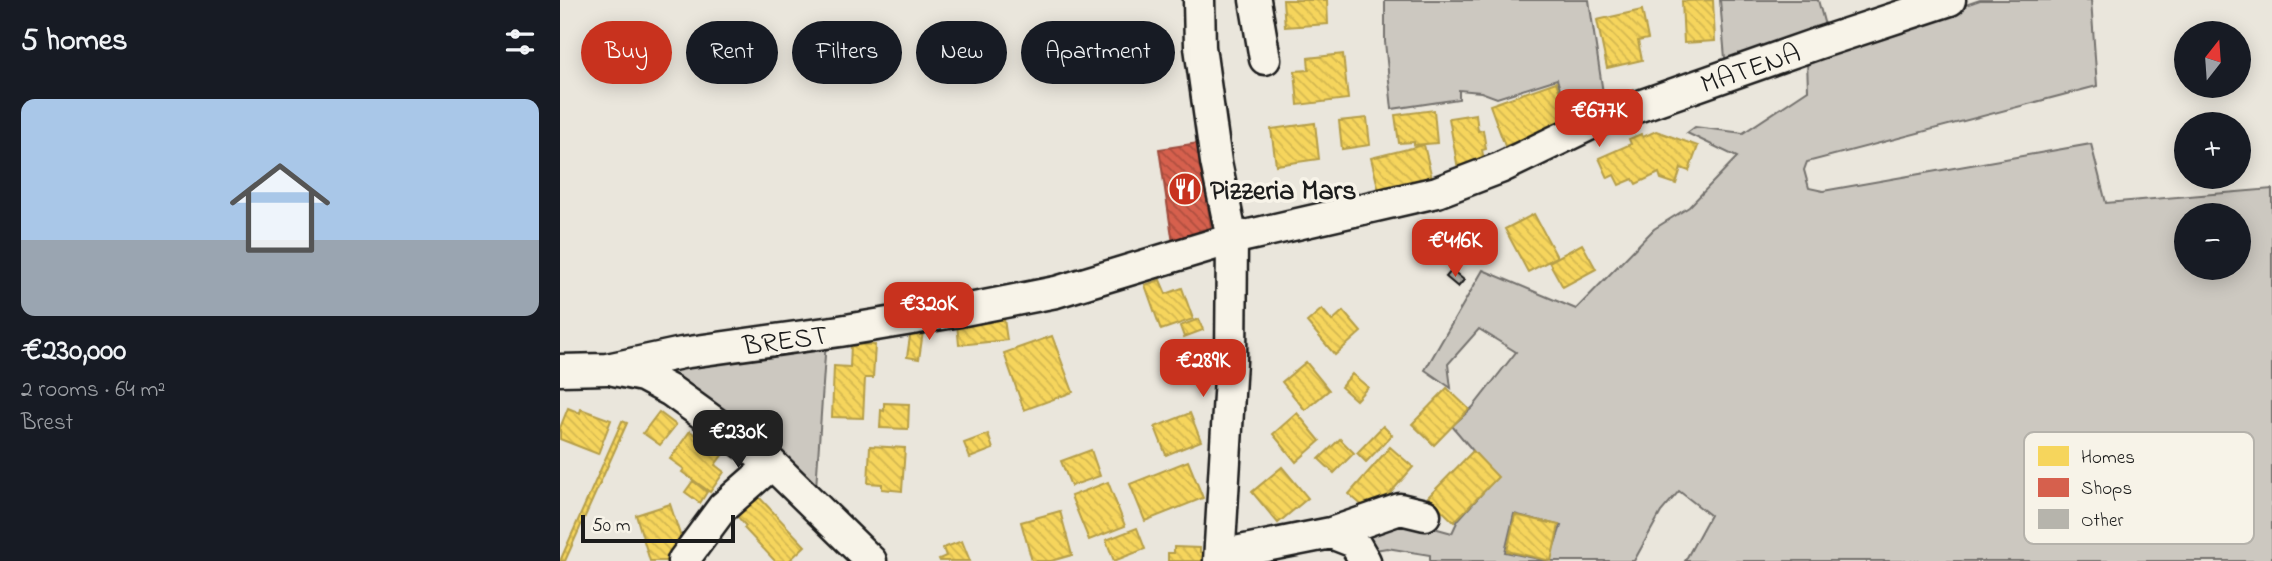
<!DOCTYPE html>
<html lang="en">
<head>
<meta charset="utf-8">
<style>
  body { margin:0; font-family:"Indie Flower",sans-serif; background:#242831; color:#f1f3f6; height:100vh; display:flex; flex-direction:column; font-size:26px; white-space:nowrap }
  * { box-sizing:border-box; margin:0 }
  p { font-size:23px; color:#9ea1a6 }
  .icon { flex:none; width:38px; height:38px; fill:none; stroke:currentColor; stroke-width:2; stroke-linecap:round; stroke-linejoin:round }
  .map { position:relative; flex:1; overflow:hidden }
  .drawer { display:flex; flex-direction:column; background:#171b24; width:560px }
  .drawer>* { flex:none }
  .guide { position:absolute; left:21px; top:21px; width:665px; height:63px; display:flex; gap:14px }
  .needle { width:46px; rotate:17deg }
  .tools { position:absolute; left:1614px; top:21px; display:grid; gap:14px }
  .tools a { display:grid; place-items:center; width:77px; height:77px; border-radius:50%; background:#171b24; box-shadow:0 4px 18px #0003; font-size:35px }
  .scale { position:absolute; left:21px; bottom:18px; width:154px; box-sizing:border-box; padding-left:7px; border:4px solid #1c1c1c; border-top:0; font-size:19px; line-height:24px; white-space:nowrap; color:#1c1c1c; -webkit-text-stroke:5px #f7f3e8; paint-order:stroke }
  .price { position:absolute; translate:-50% -60px; padding:0 16px; border-radius:14px; background:#c8321e; color:#fff; font-size:23px; line-height:46px; filter:drop-shadow(0 2px 4px #0008) }
  .price::after { content:''; position:absolute; left:50%; top:42px; width:21px; height:16px; margin-left:-10px; background:inherit; clip-path:polygon(0 0,100% 0,50% 100%) }
  .price.selected { background:#222; color:#fff }
  ul { padding:0; list-style:none }
  li { display:grid; align-content:center; gap:14px; height:371px; padding:0 21px }
  li+li { border-top:2px solid #363941 }
  li span { display:grid; place-items:center; height:217px; border-radius:14px; color:#555 }
  li>.icon { margin-inline-start:auto }
  span .icon { width:126px; height:126px; fill:#fffc; stroke-width:1 }
  li b { font-size:30px }
  h2 { display:flex; justify-content:space-between; align-items:center; height:84px; padding:0 21px; font-size:30px }
  .tag { padding:0 24px; border-radius:32px; background:#171b24; box-shadow:0 4px 18px #0003; font-size:24px; line-height:63px }
  .tag.selected { background:#c8321e; color:#fff }
  main { display:flex; flex:1; min-height:0 }
  .map>svg:first-child { display:block }
  .grass { fill:#ccc8c0; stroke:#74726e; stroke-width:2; fill-rule:evenodd }
  .homes { fill:url(#homes-back-hatch); stroke:#b59e49; stroke-width:2 }
  .shops { fill:url(#shops-back-hatch); stroke:#9e4c3e; stroke-width:2 }
  .building { fill:url(#building-back-hatch); stroke:#1c1c1c; stroke-width:2 }
  .lines { fill:none; stroke-linecap:round; stroke-linejoin:round }
  .minor-casing { stroke:#1c1c1c; stroke-width:35 }
  .minor { stroke:#f7f3e8; stroke-width:30 }
  .labels { text-anchor:middle; stroke-width:7; stroke-linejoin:round; paint-order:stroke }
  .street-label { font-size:28px; fill:#1c1c1c; stroke:#f7f3e8 }
  .poi-label { font-size:28px; font-weight:bold; fill:#1c1c1c; stroke:#f7f3e8; text-anchor:start }
  .key { fill:#f7f3e8; stroke:#b5b2ab; stroke-width:2 }
  .key-label { font-size:19px; fill:#1c1c1c }
</style>
</head>
<body>
<main>
<section class="drawer">
<h2>5 homes<svg class="icon" aria-label="filters" viewBox="0 0 24 24"><path d="M4 7h16M4 17h16"/><circle cx="9" cy="7" r="2"/><circle cx="15" cy="17" r="2"/></svg></h2>
<ul>
<li><span style="background:linear-gradient(#a9c7e8 65%,#9aa5b1 0)"><svg class="icon" aria-label="home" viewBox="0 0 24 24"><path d="M3 11l9-7 9 7M6 9v11h12V9"/></svg></span><div><b>€230,000</b><p>2 rooms · 64 m²</p><p>Brest</p></div></li>
</ul>
</section>
<div class="map">
<svg width="1712" height="561" viewBox="0 0 1712 561">
  <defs>
    <pattern id="homes-back-hatch" width="6" height="6" patternUnits="userSpaceOnUse" patternTransform="scale(1.75)"><rect width="6" height="6" fill="#f6d55c"/><path d="M-1 5l2 2M0 0l6 6M5-1l2 2" fill="none" stroke="#d2b64f"/></pattern>
    <pattern id="shops-back-hatch" width="6" height="6" patternUnits="userSpaceOnUse" patternTransform="scale(1.75)"><rect width="6" height="6" fill="#d6604d"/><path d="M-1 5l2 2M0 0l6 6M5-1l2 2" fill="none" stroke="#ad4e3f"/></pattern>
    <pattern id="building-back-hatch" width="6" height="6" patternUnits="userSpaceOnUse" patternTransform="scale(1.75)"><rect width="6" height="6" fill="#b6b4ac"/><path d="M-1 5l2 2M0 0l6 6M5-1l2 2" fill="none" stroke="#9c9a93"/></pattern>
  </defs>
  <rect width="100%" height="100%" fill="#eae6dc"/>
  <filter id="ink" filterUnits="userSpaceOnUse"><feTurbulence type="fractalNoise" baseFrequency=".0143" numOctaves="2"/><feDisplacementMap in="SourceGraphic" scale="14" xChannelSelector="R" yChannelSelector="G"/><feConvolveMatrix kernelMatrix="1 2 1 2 8 2 1 2 1" color-interpolation-filters="sRGB"/></filter>
  <g filter="url(#ink)">
    <!-- grass -->
    <path class="grass" d="M825,0h204l17,113 -35,13 -14,-47 -60,19 -16,-6 -22,-2v9l-67,10 -7,-67z
      M1160,0h98l9,33 -101,37z
      M1420,0h111l6,86 -290,76 -3,8 5,18 14,3 268,-47 15,59 166,-14v372h-587l25,-46 -31,-24 -18,21 -27,49h-204v-6l-43,-7 -18,3 -19,-16 48,-17 54,15 6,-13 38,-42 -44,-52 21,-19 43,-55 -37,-23 -31,35 3,24 -26,-18 58,-100 93,39 78,-80 35,-22 48,-50 -50,-24 8,-6 48,6 65,-43 -1,-30zM1626,215h52v53h-52zM954,514l47,12 -12,35 -44,-9z
      M266,340l-10,148 -148,-110 2,-11z"/>
    <!-- homes -->
    <path class="homes" d="M723,0h44l1,24 -43,3z
      M1153,0l2,41 -31,2 -2,-42z
      M1082,10l6,29 -10,2 4,19 -35,8 -10,-48z
      M783,54l5,45 -50,6 -3,-34 14,-1 -1,-12z
      M996,82l15,41 -66,23 -15,-41z
      M874,110l3,33 -23,2v-3l-15,1 -4,-28z
      M916,114l2,17 5,-1 3,19 -4,1 3,15 -27,4 -9,-51z
      M807,118l3,27 -28,4 -3,-28z
      M755,123l4,36 -43,6 -5,-36z
      M1096,131l42,15 -9,25 -8,-3 -5,16 -15,-5 -2,-6 -23,11 -3,-5 -14,6 -5,-10 -6,3 -9,-20 32,-14 -2,-5 12,-5 2,3z
      M864,145l8,33 -53,13 -8,-33z
      M974,214l23,43 -29,15 -23,-43z
      M1022,244l14,25 -33,18 -14,-25z
      M600,280l6,14 16,-6 11,31 -32,11 -16,-45z
      M762,309l10,12 11,-10 18,21 -26,23 -28,-33z
      M444,319l3,21 -48,5 -2,-21z
      M639,319l4,11 -19,7 -4,-11z
      M351,330l12,2 -4,27 -12,-2z
      M492,336l21,56 -49,18 -20,-57z
      M291,344l24,1 -2,33h-8l-2,40 -31,-1 2,-51 16,1z
      M746,362l23,28 -24,20 -23,-28z
      M792,374l16,13 -12,13 -15,-13z
      M887,388l22,21 -35,36 -22,-21z
      M324,403l25,1 -1,25 -28,-1 1,-18 3,1z
      M8,408l12,5 1,-4 30,11 -13,34 -38,-15v-11z
      M99,412l17,13 -16,20 -17,-12z
      M630,413l11,28 -35,14 -11,-28z
      M737,413l23,28 -24,21 -23,-28z
      M62,421l5,2 -62,138h-5z
      M823,426l9,9 -26,27 -9,-9z
      M130,431l33,23 -8,11 9,7 -14,20 -28,-20 2,-3 -14,-10z
      M428,434l5,15 -23,9 -6,-15z
      M780,439l14,14 -20,20 -15,-14z
      M310,446l35,2 -3,43 -20,-2v-5l-14,-1z
      M830,447l23,20 -41,47 -23,-20z
      M531,450l9,26 -29,10 -10,-25z
      M913,451l25,26 -44,45 -26,-25z
      M628,461l15,37 -58,23 -15,-37z
      M722,467l26,31 -30,25 -26,-31z
      M133,481l14,11 -7,11 -15,-11z
      M548,482l17,44 -36,14 -18,-44z
      M198,496l47,50 -16,15h-14l-31,-33 2,-2 -9,-10z
      M110,504l14,43 -7,14h-27l-14,-46z
      M500,511l12,44 -21,6h-19l-11,-39z
      M955,515l44,10 -8,36 -44,-10z
      M577,528l8,21 -31,12 -8,-21z
      M402,541l8,20h-30l-1,-2 7,-3 -3,-8z
      M614,547l26,1v4h6v9h-38v-8h6z"/>
    <!-- shops -->
    <path class="shops" d="M639,143l12,85 -12,2 1,9 -27,4 -14,-94z"/>
    <!-- building -->
    <path class="building" d="M892,270l12,10 -6,7 -12,-10z"/>
    <g class="lines">
      <defs>
        <path id="minor" d="M639,0l1,47 16,115 16,77 -1,122 -12,200
          M695,0l10,59
          M0,370l47,-1 75,-16 158,-22 114,-19 102,-20 176,-53 205,-47 63,-24 97,-47 219,-77 134,-44
          M54,370l29,6 28,15 101,73 99,97
          M771,533l69,-24 25,6
          M660,555l111,-22 23,9 11,19
          M123,561l40,-54 49,-43"/>
      </defs>
      <!-- minor casing -->
      <use href="#minor" class="minor-casing"/>
      <!-- minor -->
      <use href="#minor" class="minor"/>
    </g>
  </g>
  <!-- icons -->
  <defs>
    <symbol id="restaurant-disc" viewBox="-11 -11 22 22"><circle r="9.5" fill="#c8321e" stroke="#f7f3e8"/><path d="M-5-6h1v4h1v-4h1v4h1v-4h1v5L-1.5 .5V6h-2V.5L-5-1ZM5-6V6H3V1.5H1.5Q1.5-4 5-6Z" fill="#fff"/></symbol>
  </defs>
  <g fill-rule="evenodd">
    <use href="#restaurant-disc" x="606" y="170" width="38" height="38"/>
  </g>
  <g class="labels">
    <!-- street labels -->
    <g class="street-label">
      <text transform="translate(1190 67) rotate(-19)" y="10">MATENA</text>
      <text transform="translate(225 339) rotate(-8)" y="10">BREST</text>
    </g>
    <!-- poi labels -->
    <g class="poi-label">
      <text x="650" y="199">Pizzeria Mars</text>
    </g>
  </g>
  <!-- legend -->
  <rect x="1464" y="432" width="230" height="112" rx="10" class="key"/>
  <rect x="1478" y="446" width="31" height="20" fill="#f6d55c"/>
  <rect x="1478" y="478" width="31" height="19" fill="#d6604d"/>
  <rect x="1478" y="509" width="31" height="20" fill="#b6b4ac"/>
  <g class="key-label">
    <text x="1521" y="463">Homes</text>
    <text x="1521" y="494">Shops</text>
    <text x="1521" y="526">Other</text>
  </g>
</svg>
<div class="tools">
<a><svg class="needle" viewBox="-14 -14 28 28"><path d="M0-13l5 13h-10z" fill="#e53935"/><path d="M0 13l5-13h-10z" fill="#9ea1a6"/></svg></a>
<a>+</a>
<a>−</a>
</div>
<div class="scale">50 m</div>
<b class="price" style="left:1039px;top:149px">€677K</b>
<b class="price" style="left:895px;top:279px">€416K</b>
<b class="price" style="left:369px;top:342px">€320K</b>
<b class="price" style="left:643px;top:399px">€289K</b>
<b class="price selected" style="left:178px;top:470px">€230K</b>
<div class="guide">
<a class="tag selected">Buy</a>
<a class="tag">Rent</a>
<a class="tag">Filters</a>
<a class="tag">New</a>
<a class="tag">Apartment</a>
</div>
</div>
</main>
</body>
</html>
